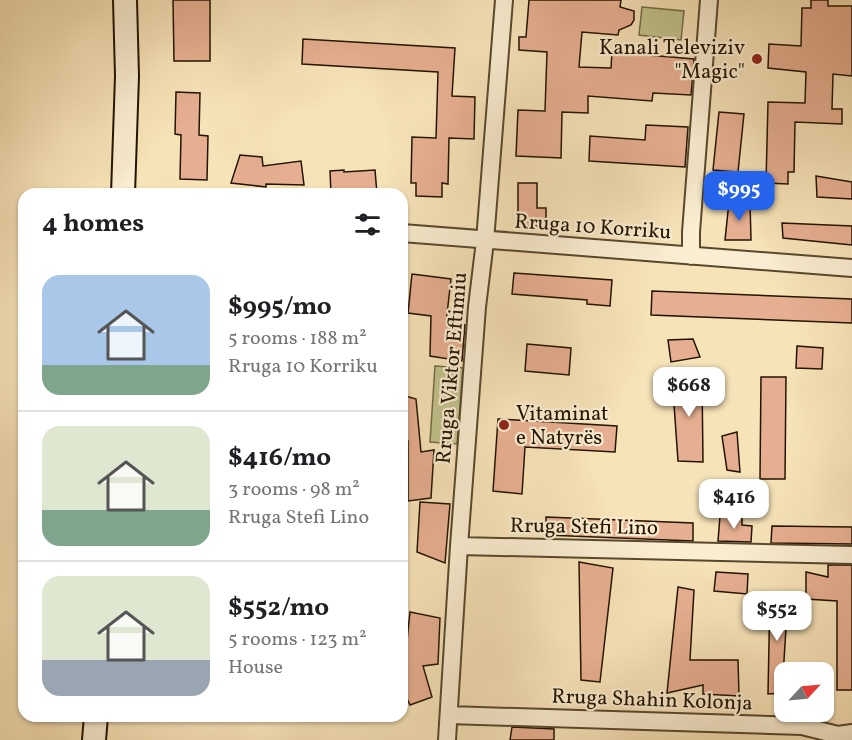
<!DOCTYPE html>
<html lang="en">
<head>
<meta charset="utf-8">
<style>
  body { margin:0; font-family:Vollkorn,serif; background:#f2f2f2; color:#202124; height:100vh; display:flex; flex-direction:column; font-size:22px; white-space:nowrap }
  * { box-sizing:border-box; margin:0 }
  p { font-size:20px; color:#757577 }
  .icon { flex:none; width:33px; height:33px; fill:none; stroke:currentColor; stroke-width:2; stroke-linecap:round; stroke-linejoin:round }
  .map { position:relative; flex:1; overflow:hidden }
  .sheet { position:absolute; left:18px; top:188px; width:390px; height:534px; display:flex; flex-direction:column; background:#fff; border-radius:18px; box-shadow:0 2px 4px #0004 }
  .sheet>* { flex:none }
  .needle { width:39px; rotate:64deg }
  .controls { position:absolute; left:774px; top:662px; display:grid; gap:12px }
  .controls a { display:grid; place-items:center; width:60px; height:60px; border-radius:12px; background:#fff; box-shadow:0 2px 4px #0004; font-size:30px }
  .price { position:absolute; translate:-50% -51px; padding:0 14px; border-radius:12px; background:#fff; color:#222; font-size:20px; line-height:39px; filter:drop-shadow(0 2px 3px #0008) }
  .price::after { content:''; position:absolute; left:50%; top:36px; width:18px; height:14px; margin-left:-9px; background:inherit; clip-path:polygon(0 0,100% 0,50% 100%) }
  .price.on { background:#2563eb; color:#fff }
  ul { padding:0; list-style:none }
  li { display:flex; align-items:center; gap:18px; height:150px; padding:0 24px }
  li+li { border-top:2px solid #e0e0e0 }
  li span { display:grid; place-items:center; flex:none; width:168px; height:120px; border-radius:18px; color:#555 }
  li>.icon { margin-inline-start:auto }
  span .icon { width:72px; height:72px; fill:#fffc; stroke-width:1 }
  li b { font-size:26px }
  h2 { display:flex; justify-content:space-between; align-items:center; height:72px; padding:0 24px; font-size:26px }
  .map>svg:first-child { display:block }
  .green { fill:#c1c38c; stroke:#726c46; stroke-width:1.5 }
  .building { fill:#e7af91; stroke:#231400; stroke-width:1.5 }
  .lines { fill:none; stroke-linecap:round; stroke-linejoin:round }
  .minor-casing { stroke:#58482e; stroke-width:20 }
  .secondary-casing { stroke:#231400; stroke-width:26 }
  .minor { stroke:#faedd1; stroke-width:16 }
  .secondary { stroke:#faedd1; stroke-width:22 }
  .poi-dot { fill:#8f2418; stroke:#faedd1; stroke-width:2 }
  .labels { text-anchor:middle; stroke-width:4.5; stroke-linejoin:round; paint-order:stroke }
  .poi-label { font-size:21px; fill:#231400; stroke:#faedd1; text-anchor:end }
  .street-label { font-size:21px; fill:#231400; stroke:#faedd1 }
</style>
</head>
<body>
<div class="map">
<svg width="852" height="740" viewBox="0 0 852 740">
  <rect width="100%" height="100%" fill="#f7e3b8"/>
  <filter id="stains"><feTurbulence type="fractalNoise" baseFrequency=".00333" numOctaves="4"/><feColorMatrix values="0 0 0 0 .2 0 0 0 0 .09 0 0 0 0 .02 0 0 0 .5 -.17"/></filter>
  <radialGradient id="worn" r=".72"><stop offset=".6" stop-color="#630" stop-opacity="0"/><stop offset="1" stop-color="#630" stop-opacity=".3"/></radialGradient>
  <!-- green -->
  <path class="green" d="M642,7l42,4 -3,29 -42,-5z
    M435,366l28,2 -6,76 -27,-2z"/>
  <!-- building -->
  <path class="building" d="M173,0h37v61h-36z
    M529,0h92l-1,7 14,4v9l-3,5 -12,5 -1,5 -36,-3 -3,35 32,1 1,-16 82,7 -3,36 -38,-2 -1,8 -64,-5v17l-26,-1 -1,46 -45,-2 2,-46 27,1 2,-59 -28,-2v-13h7z
    M811,0h17v6h24v70l-19,-2 -1,35h10v15l-47,-2 -1,50h-6v12l-22,-1 2,-81 37,1 1,-31 -38,-4 1,-24 32,2 1,-38h9z
    M303,39l152,9 -3,48 23,1 -1,42 -25,-1 -1,46 -6,-1v14l-26,-1v-13h-5l1,-46 24,1 2,-66 -136,-8z
    M176,92l24,1 -1,42 9,1 -1,44 -27,-1 1,-44 -6,-1z
    M719,112l25,2 -6,58 -25,-2z
    M646,125l42,2 -3,40 -96,-6 1,-25 55,4z
    M240,155l22,2 1,9 38,-5 3,24 -38,-1v3l-35,-4z
    M344,170v2l31,-2 2,24h-46l-1,-23z
    M816,176l36,6v17l-35,-2z
    M518,183h19v25h9v18h-28z
    M729,202h21l1,38h-26z
    M782,223l70,3v19l-69,-7z
    M514,273l98,7 -2,26 -23,-2v-4l-75,-6z
    M412,274l39,5 -5,44 19,2 -3,36 -32,-5 1,-40 -23,-3z
    M652,291l200,8v24l-201,-8z
    M693,339l7,18 -29,5 -3,-22z
    M527,344l44,4 -2,27 -44,-4z
    M797,346l26,2 -1,21 -26,-1z
    M672,376l30,3 1,83 -25,-1z
    M761,377h25l-1,102h-25z
    M402,395l14,4 5,53 13,-2 -3,48 -23,3v-60l-6,-4z
    M498,419l119,7 -2,26 -90,-5 -3,47 -29,-3z
    M737,432l3,40 -13,-2 -5,-34z
    M420,502l30,2 -5,59 -28,-11z
    M720,516h22v9l10,1 -1,16 -33,-1z
    M546,517l147,6v18l-147,-6z
    M772,526l80,1v17l-81,-1z
    M579,562l34,6 -13,114 -19,-2z
    M828,565h24v125h-15v-89l-31,-2v-27l22,5z
    M716,572l32,2 -1,20 -33,-3z
    M678,587l16,3 -4,70h48l1,36 -36,-2v-9l-36,8z
    M770,593l18,2 -6,98 -14,1z
    M410,612l30,6 -2,46 -15,2 9,31 -22,8 -8,-17z
    M512,727l42,2v11h-44z"/>
  <g class="lines">
    <defs>
      <path id="minor" d="M402,233l450,35
        M691,256v-24l18,-232
        M459,546l393,9
        M449,715l353,11 36,9 14,-2
        M447,740l12,-194 18,-239 8,-66 19,-241"/>
      <path id="secondary" d="M123,194l4,-118 -2,-76
        M94,740l2,-24"/>
    </defs>
    <!-- minor casing -->
    <use href="#minor" class="minor-casing"/>
    <!-- secondary casing -->
    <use href="#secondary" class="secondary-casing"/>
    <!-- minor -->
    <use href="#minor" class="minor"/>
    <!-- secondary -->
    <use href="#secondary" class="secondary"/>
  </g>
  <!-- markers -->
  <g class="poi-dot">
    <circle cx="757" cy="59" r="6"/>
    <circle cx="504" cy="425" r="6"/>
  </g>
  <g class="labels">
    <!-- poi labels -->
    <g class="poi-label">
      <text x="745" y="54">Kanali Televiziv<tspan x="745" dy="24">"Magic"</tspan></text>
      <text x="516" y="420" text-anchor="start">Vitaminat<tspan x="516" dy="24">e Natyrës</tspan></text>
    </g>
    <!-- street labels -->
    <g class="street-label">
      <text transform="translate(593 226) rotate(4)" y="7">Rruga 10 Korriku</text>
      <text transform="translate(451 368) rotate(-85)" y="7">Rruga Viktor Eftimiu</text>
      <text transform="translate(584 526) rotate(1)" y="7">Rruga Stefi Lino</text>
      <text transform="translate(652 699) rotate(2)" y="7">Rruga Shahin Kolonja</text>
    </g>
  </g>
  <rect width="100%" height="100%" filter="url(#stains)"/>
  <rect width="100%" height="100%" fill="url(#worn)"/>
</svg>
<div class="controls">
<a><svg class="needle" viewBox="-14 -14 28 28"><path d="M0-13l5 13h-10z" fill="#e53935"/><path d="M0 13l5-13h-10z" fill="#757577"/></svg></a>
</div>
<b class="price on" style="left:739px;top:222px">$995</b>
<b class="price" style="left:689px;top:418px">$668</b>
<b class="price" style="left:734px;top:530px">$416</b>
<b class="price" style="left:777px;top:642px">$552</b>
<section class="sheet">
<h2>4 homes<svg class="icon" aria-label="filters" viewBox="0 0 24 24"><path d="M4 7h16M4 17h16"/><circle cx="9" cy="7" r="2"/><circle cx="15" cy="17" r="2"/></svg></h2>
<ul>
<li><span style="background:linear-gradient(#a9c7e8 75%,#7fa58c 0)"><svg class="icon" aria-label="home" viewBox="0 0 24 24"><path d="M3 11l9-7 9 7M6 9v11h12V9"/></svg></span><div><b>$995/mo</b><p>5 rooms · 188 m²</p><p>Rruga 10 Korriku</p></div></li>
<li><span style="background:linear-gradient(#dfe7d0 70%,#7fa58c 0)"><svg class="icon" aria-label="home" viewBox="0 0 24 24"><path d="M3 11l9-7 9 7M6 9v11h12V9"/></svg></span><div><b>$416/mo</b><p>3 rooms · 98 m²</p><p>Rruga Stefi Lino</p></div></li>
<li><span style="background:linear-gradient(#dfe7d0 70%,#9aa5b1 0)"><svg class="icon" aria-label="home" viewBox="0 0 24 24"><path d="M3 11l9-7 9 7M6 9v11h12V9"/></svg></span><div><b>$552/mo</b><p>5 rooms · 123 m²</p><p>House</p></div></li>
</ul>
</section>
</div>
</body>
</html>
